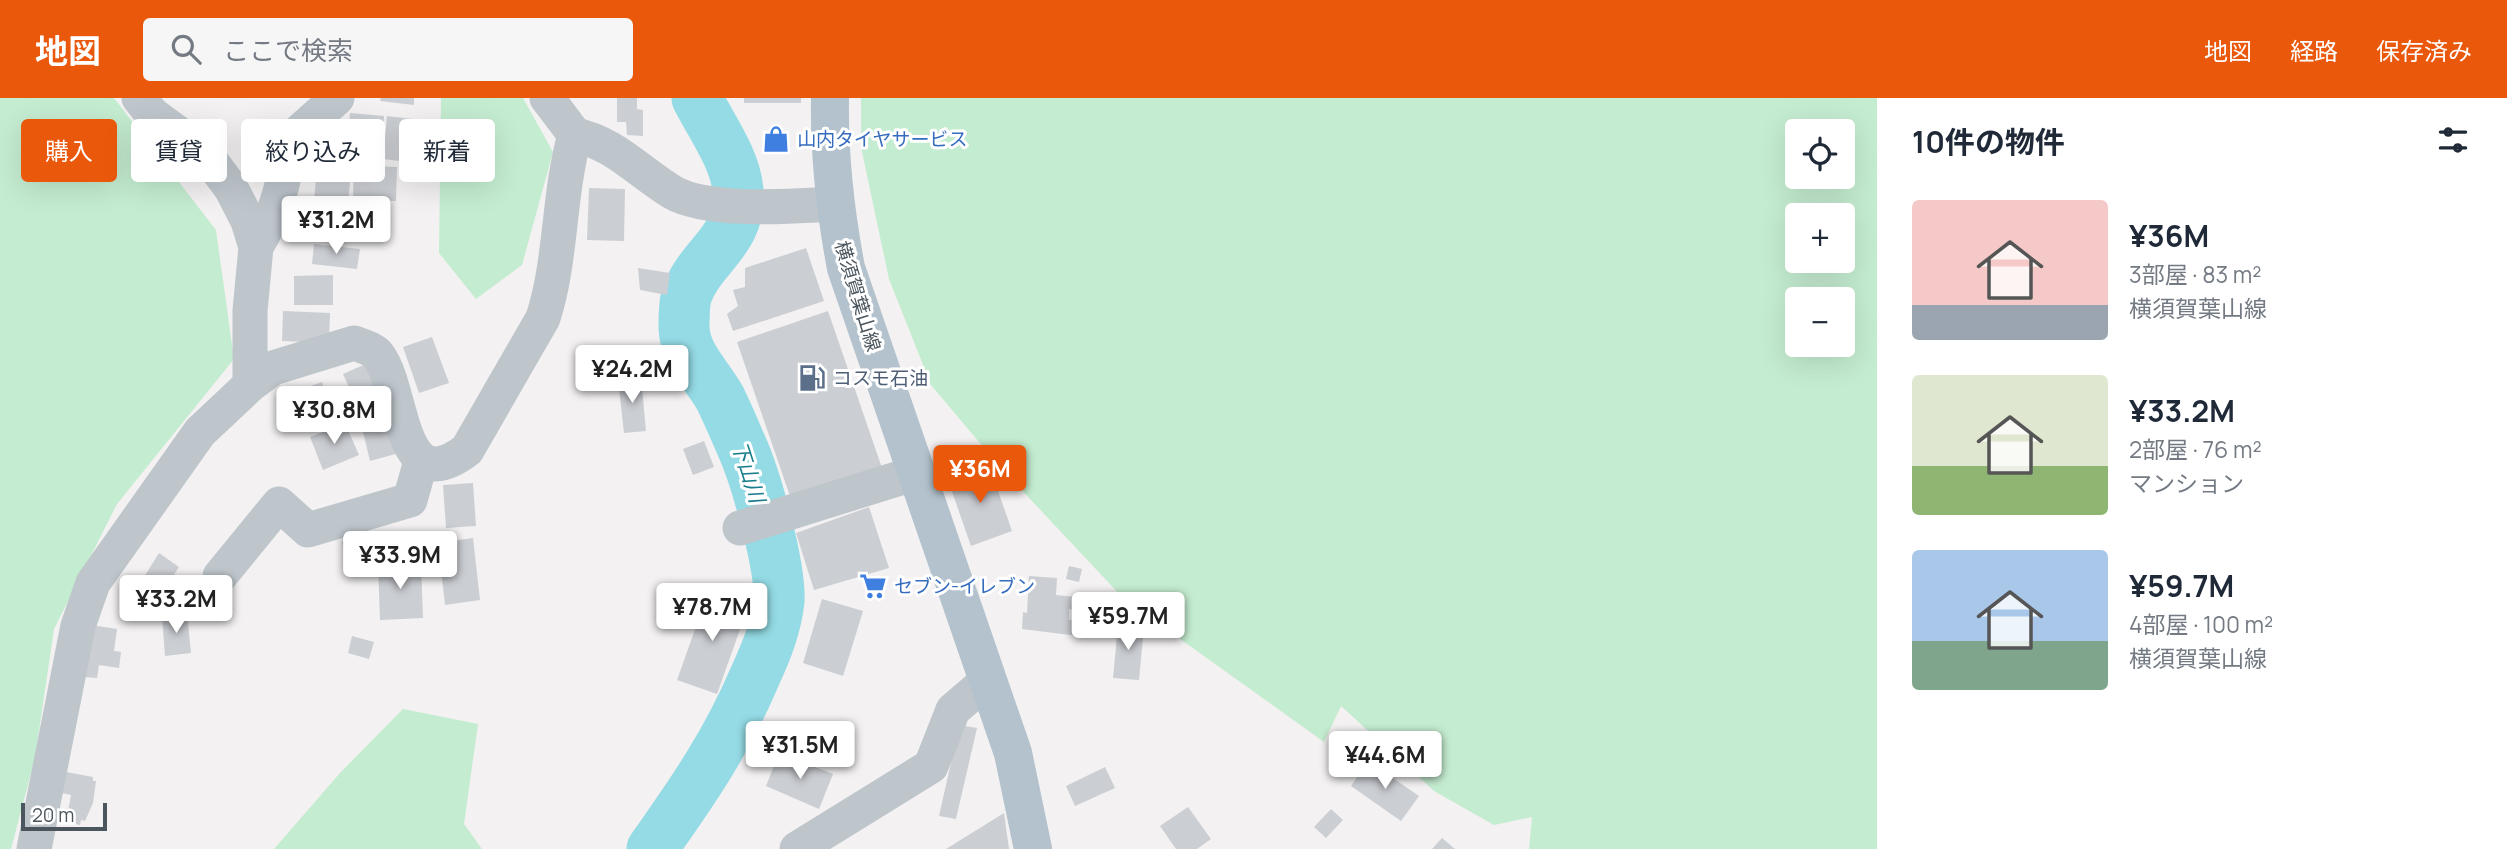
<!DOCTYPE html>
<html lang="ja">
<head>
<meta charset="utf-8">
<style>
  body { margin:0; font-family:Manrope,"Noto Sans JP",sans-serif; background:#f6f6f7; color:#1f2937; height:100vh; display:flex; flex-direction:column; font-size:26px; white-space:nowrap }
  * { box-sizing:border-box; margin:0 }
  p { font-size:23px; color:#747a83 }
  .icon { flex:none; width:38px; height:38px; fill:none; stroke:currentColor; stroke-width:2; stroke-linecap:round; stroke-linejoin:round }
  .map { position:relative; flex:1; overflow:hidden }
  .details { display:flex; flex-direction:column; background:#fff; width:630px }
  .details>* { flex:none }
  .guide { position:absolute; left:21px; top:21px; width:665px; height:63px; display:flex; gap:14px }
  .buttons { position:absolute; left:1785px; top:21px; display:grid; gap:14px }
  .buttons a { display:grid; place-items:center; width:70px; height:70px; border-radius:7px; background:#fff; box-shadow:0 7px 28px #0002; font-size:35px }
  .scale { position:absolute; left:21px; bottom:18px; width:86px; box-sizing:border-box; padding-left:7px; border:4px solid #4a555d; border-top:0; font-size:19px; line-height:24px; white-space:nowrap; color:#4a555d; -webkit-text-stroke:5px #fff; paint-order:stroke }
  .price { position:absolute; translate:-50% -60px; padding:0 16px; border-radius:7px; background:#fff; color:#222; font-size:23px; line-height:46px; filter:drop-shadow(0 2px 4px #0008) }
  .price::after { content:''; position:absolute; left:50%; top:42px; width:21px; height:16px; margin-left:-10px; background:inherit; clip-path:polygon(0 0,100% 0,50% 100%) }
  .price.active { background:#ea580c; color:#fff }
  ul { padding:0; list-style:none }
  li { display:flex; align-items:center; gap:21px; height:175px; padding:0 35px }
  li span { display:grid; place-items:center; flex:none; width:196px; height:140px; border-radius:7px; color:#555 }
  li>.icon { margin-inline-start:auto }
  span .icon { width:84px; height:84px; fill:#fffc; stroke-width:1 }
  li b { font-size:30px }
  h2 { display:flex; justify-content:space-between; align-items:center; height:84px; padding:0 35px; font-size:30px }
  .tag { padding:0 24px; border-radius:7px; background:#fff; box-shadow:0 7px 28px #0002; font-size:24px; line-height:63px }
  .tag.active { background:#ea580c; color:#fff }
  header { display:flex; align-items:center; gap:42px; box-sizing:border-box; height:98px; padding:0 35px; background:#ea580c; color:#fff }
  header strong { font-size:33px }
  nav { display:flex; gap:38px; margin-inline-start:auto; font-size:24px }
  .search { width:490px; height:63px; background:#f6f6f7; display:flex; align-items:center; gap:18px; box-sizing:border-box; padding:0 24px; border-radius:7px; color:#747a83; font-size:26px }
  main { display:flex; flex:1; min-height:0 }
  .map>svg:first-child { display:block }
  .green { fill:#c4ecd0; fill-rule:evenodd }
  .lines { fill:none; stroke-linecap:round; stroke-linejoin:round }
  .river { stroke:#94dbe5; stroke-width:51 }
  .building { fill:#cbced3 }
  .minor { stroke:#bec6cc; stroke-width:35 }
  .primary { stroke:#b3c2cd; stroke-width:38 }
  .labels { text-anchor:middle; stroke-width:6; stroke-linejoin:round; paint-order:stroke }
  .shop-label { font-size:19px; fill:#366cbe; stroke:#fff; text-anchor:start }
  .street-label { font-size:19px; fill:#4a555d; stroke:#fff }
  .service-label { font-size:19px; fill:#4e5e75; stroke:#fff; text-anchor:start }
  .water-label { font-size:21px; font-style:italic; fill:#177d8b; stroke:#fff }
</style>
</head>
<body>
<header>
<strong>地図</strong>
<div class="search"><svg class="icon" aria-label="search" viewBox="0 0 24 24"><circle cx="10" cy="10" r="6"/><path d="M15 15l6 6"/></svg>ここで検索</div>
<nav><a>地図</a><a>経路</a><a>保存済み</a></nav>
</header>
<main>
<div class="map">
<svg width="1877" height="751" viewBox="0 0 1877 751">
  <rect width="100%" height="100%" fill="#f3f1f1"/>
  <!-- green -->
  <path class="green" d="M0,0h114l102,132 18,129 -117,145 -63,125 -19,129 -24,91h-11z
    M441,0h82l30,54 -31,113 -46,34 -37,-46z
    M861,0h1016v751h-348l3,-32 -38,8 -60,-34 -93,-85 -17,36 -201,-144 -122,-130 -70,-83 -42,-106 -28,-132zM1843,33v46h-46v-46zM1843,117v46h-46v-46zM1843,201v46h-46v-46z
    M403,611l75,15 -14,100 18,25h-208l66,-76z"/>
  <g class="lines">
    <!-- river -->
    <path class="river" d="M652,751c41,-58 75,-107 103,-173 11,-24 21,-48 24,-75 2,-34 -23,-123 -37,-154 -7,-16 -14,-33 -22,-49 -12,-22 -35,-42 -36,-70 0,-9 0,-22 2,-31 12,-40 57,-56 52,-107 -3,-32 -27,-64 -41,-92"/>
  </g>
  <!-- building -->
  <path class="building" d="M381,0h33v7l-34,-4z
    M617,0h20v11l6,1v26l-16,-1 -1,-13h-9z
    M744,0h57v5h-57z
    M350,15l34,3 -3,43 -34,-3z
    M387,18l34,4 -4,43 -34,-4z
    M354,67l43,2 -1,34 -43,-2z
    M316,81l34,3 -4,43 -34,-3z
    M589,90l36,1 -1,52 -37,-1z
    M358,107l32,1 -1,31 -32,-2z
    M314,146l46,5 -3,20 -45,-5z
    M806,150l18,53 -91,30 -6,-17 11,-8 -5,-16 12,-3v-19z
    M638,170l32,5 -3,22 -27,-5z
    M333,177v30h-39v-29z
    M283,213l47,2 -1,30 -47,-2z
    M828,213l54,157 -91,31 -54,-157z
    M432,239l17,46 -30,10 -16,-46z
    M370,264l15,33 -27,12 -15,-33z
    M641,279l5,54 -22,2 -6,-54z
    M322,284l12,36 -20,7 -12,-36z
    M345,325l14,32 -36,15 -13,-33z
    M392,327l7,28 -29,8 -7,-29z
    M704,343l10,26 -21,8 -10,-26z
    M989,367l23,66 -41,15 -23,-66z
    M473,385l3,43 -30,2 -3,-43z
    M869,409l20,61 -75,22 -18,-57z
    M473,440l7,62 -35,5 -7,-62z
    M357,441l3,11 -15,4 -3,-12z
    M159,455l20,14 -15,23 -20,-13z
    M421,465l2,55 -43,2 -2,-56z
    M1069,468l13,3 -3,13 -13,-3z
    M1029,478l28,2 -1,17 20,2 -1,13 -6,-1v11h10l-1,16 -56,-7 1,-17 4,1z
    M708,495l40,14 -31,87 -40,-14z
    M822,501l41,12 -20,65 -40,-13z
    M187,515l4,40 -26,3 -3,-40z
    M91,527l26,4 -3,22 7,1 -2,16 -20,-3 -2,13 -13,-1z
    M1118,527l26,2 -5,53 -26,-2z
    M352,538l22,6 -5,17 -21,-6z
    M965,628l12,2 -21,91 -17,-3 14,-62z
    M779,655l54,21 -14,35 -53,-23z
    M1368,663l51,35 -18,25 -50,-35z
    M1105,669l10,21 -40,18 -9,-20z
    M66,674l27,5v4h3l-3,22 -8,18 -4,-1 -1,5 -14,-3 5,-27 -9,-2z
    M1188,709l23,32 -14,10h-21l-16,-23z
    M1331,711l12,11 -17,18 -12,-11z
    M1004,715l5,36h-63z
    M1442,740l13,11h-23z"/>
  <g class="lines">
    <!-- minor -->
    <path class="minor" d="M139,0l13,16 53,39 26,35 17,33 8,26 -6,64v74
      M547,0l28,37c39,8 64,37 97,57 36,21 121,14 162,12
      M256,149c21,-34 29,-67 34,-107l47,-42
      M740,430l176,-55
      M220,478l59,-72 29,26 102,-30 11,-39
      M34,751l44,-223 15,-43 107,-151 50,-47 23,-17 81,-25c8,3 19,6 24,12 27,35 19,148 89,95l76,-132c19,-59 15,-123 32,-183
      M797,751l134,-83 22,-56 35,-30"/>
    <!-- primary -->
    <path class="primary" d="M830,0c-1,59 5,112 16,170l167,485 20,96"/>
  </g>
  <!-- icons -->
  <defs>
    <symbol id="shop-bare" viewBox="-9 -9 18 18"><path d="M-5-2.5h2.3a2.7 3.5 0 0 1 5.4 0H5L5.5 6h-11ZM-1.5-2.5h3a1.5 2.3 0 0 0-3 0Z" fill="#3f7fe0" stroke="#fff" stroke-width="2.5" paint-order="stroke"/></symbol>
    <symbol id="fuel-bare" viewBox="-9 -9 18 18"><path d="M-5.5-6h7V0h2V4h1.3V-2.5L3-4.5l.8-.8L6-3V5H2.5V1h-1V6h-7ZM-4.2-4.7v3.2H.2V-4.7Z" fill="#5c6f8a" stroke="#fff" stroke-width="2.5" paint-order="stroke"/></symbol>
    <symbol id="supermarket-bare" viewBox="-9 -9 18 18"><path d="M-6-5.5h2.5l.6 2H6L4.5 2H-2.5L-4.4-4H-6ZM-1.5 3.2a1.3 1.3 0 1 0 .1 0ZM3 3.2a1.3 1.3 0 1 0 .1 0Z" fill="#3f7fe0" stroke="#fff" stroke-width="2.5" paint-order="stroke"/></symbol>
  </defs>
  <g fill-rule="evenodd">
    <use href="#shop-bare" x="757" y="22" width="38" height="38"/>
    <use href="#fuel-bare" x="793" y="261" width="38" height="38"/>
    <use href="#supermarket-bare" x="854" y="469" width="38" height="38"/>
  </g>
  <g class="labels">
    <!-- shop labels -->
    <g class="shop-label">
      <text x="797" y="48">山内タイヤサービス</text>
      <text x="894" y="495">セブン-イレブン</text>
    </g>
    <!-- street labels -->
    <g class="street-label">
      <text transform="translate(858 198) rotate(73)" y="7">横須賀葉山線</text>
    </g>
    <!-- service labels -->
    <g class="service-label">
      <text x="833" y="287">コスモ石油</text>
    </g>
    <!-- water labels -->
    <g class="water-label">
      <text transform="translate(748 374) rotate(72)" y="7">下山川</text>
    </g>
  </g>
</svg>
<div class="buttons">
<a><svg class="icon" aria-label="locate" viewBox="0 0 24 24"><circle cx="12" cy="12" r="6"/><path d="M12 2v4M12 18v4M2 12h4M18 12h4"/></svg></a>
<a>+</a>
<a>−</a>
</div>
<div class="scale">20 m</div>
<b class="price" style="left:336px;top:158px">¥31.2M</b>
<b class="price" style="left:632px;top:307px">¥24.2M</b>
<b class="price" style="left:334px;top:348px">¥30.8M</b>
<b class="price active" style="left:980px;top:407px">¥36M</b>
<b class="price" style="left:400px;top:493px">¥33.9M</b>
<b class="price" style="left:176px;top:537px">¥33.2M</b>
<b class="price" style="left:712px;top:545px">¥78.7M</b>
<b class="price" style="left:1128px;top:554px">¥59.7M</b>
<b class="price" style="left:800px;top:683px">¥31.5M</b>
<b class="price" style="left:1385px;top:693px">¥44.6M</b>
<div class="guide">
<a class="tag active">購入</a>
<a class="tag">賃貸</a>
<a class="tag">絞り込み</a>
<a class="tag">新着</a>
</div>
</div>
<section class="details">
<h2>10件の物件<svg class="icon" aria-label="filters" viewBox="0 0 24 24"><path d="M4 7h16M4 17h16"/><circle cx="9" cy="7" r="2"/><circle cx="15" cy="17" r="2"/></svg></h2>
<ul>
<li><span style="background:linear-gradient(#f6c9c9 75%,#9aa5b1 0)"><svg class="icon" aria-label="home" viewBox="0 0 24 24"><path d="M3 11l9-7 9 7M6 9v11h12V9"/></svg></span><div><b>¥36M</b><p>3部屋 · 83 m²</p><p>横須賀葉山線</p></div></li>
<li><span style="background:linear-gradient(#dfe7d0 65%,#8fb573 0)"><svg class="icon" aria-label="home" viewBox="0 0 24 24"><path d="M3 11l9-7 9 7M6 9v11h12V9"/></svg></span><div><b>¥33.2M</b><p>2部屋 · 76 m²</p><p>マンション</p></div></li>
<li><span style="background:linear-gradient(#a9c7e8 65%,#7fa58c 0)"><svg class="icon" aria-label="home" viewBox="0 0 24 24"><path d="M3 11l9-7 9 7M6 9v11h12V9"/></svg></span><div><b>¥59.7M</b><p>4部屋 · 100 m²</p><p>横須賀葉山線</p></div></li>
</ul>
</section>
</main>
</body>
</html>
